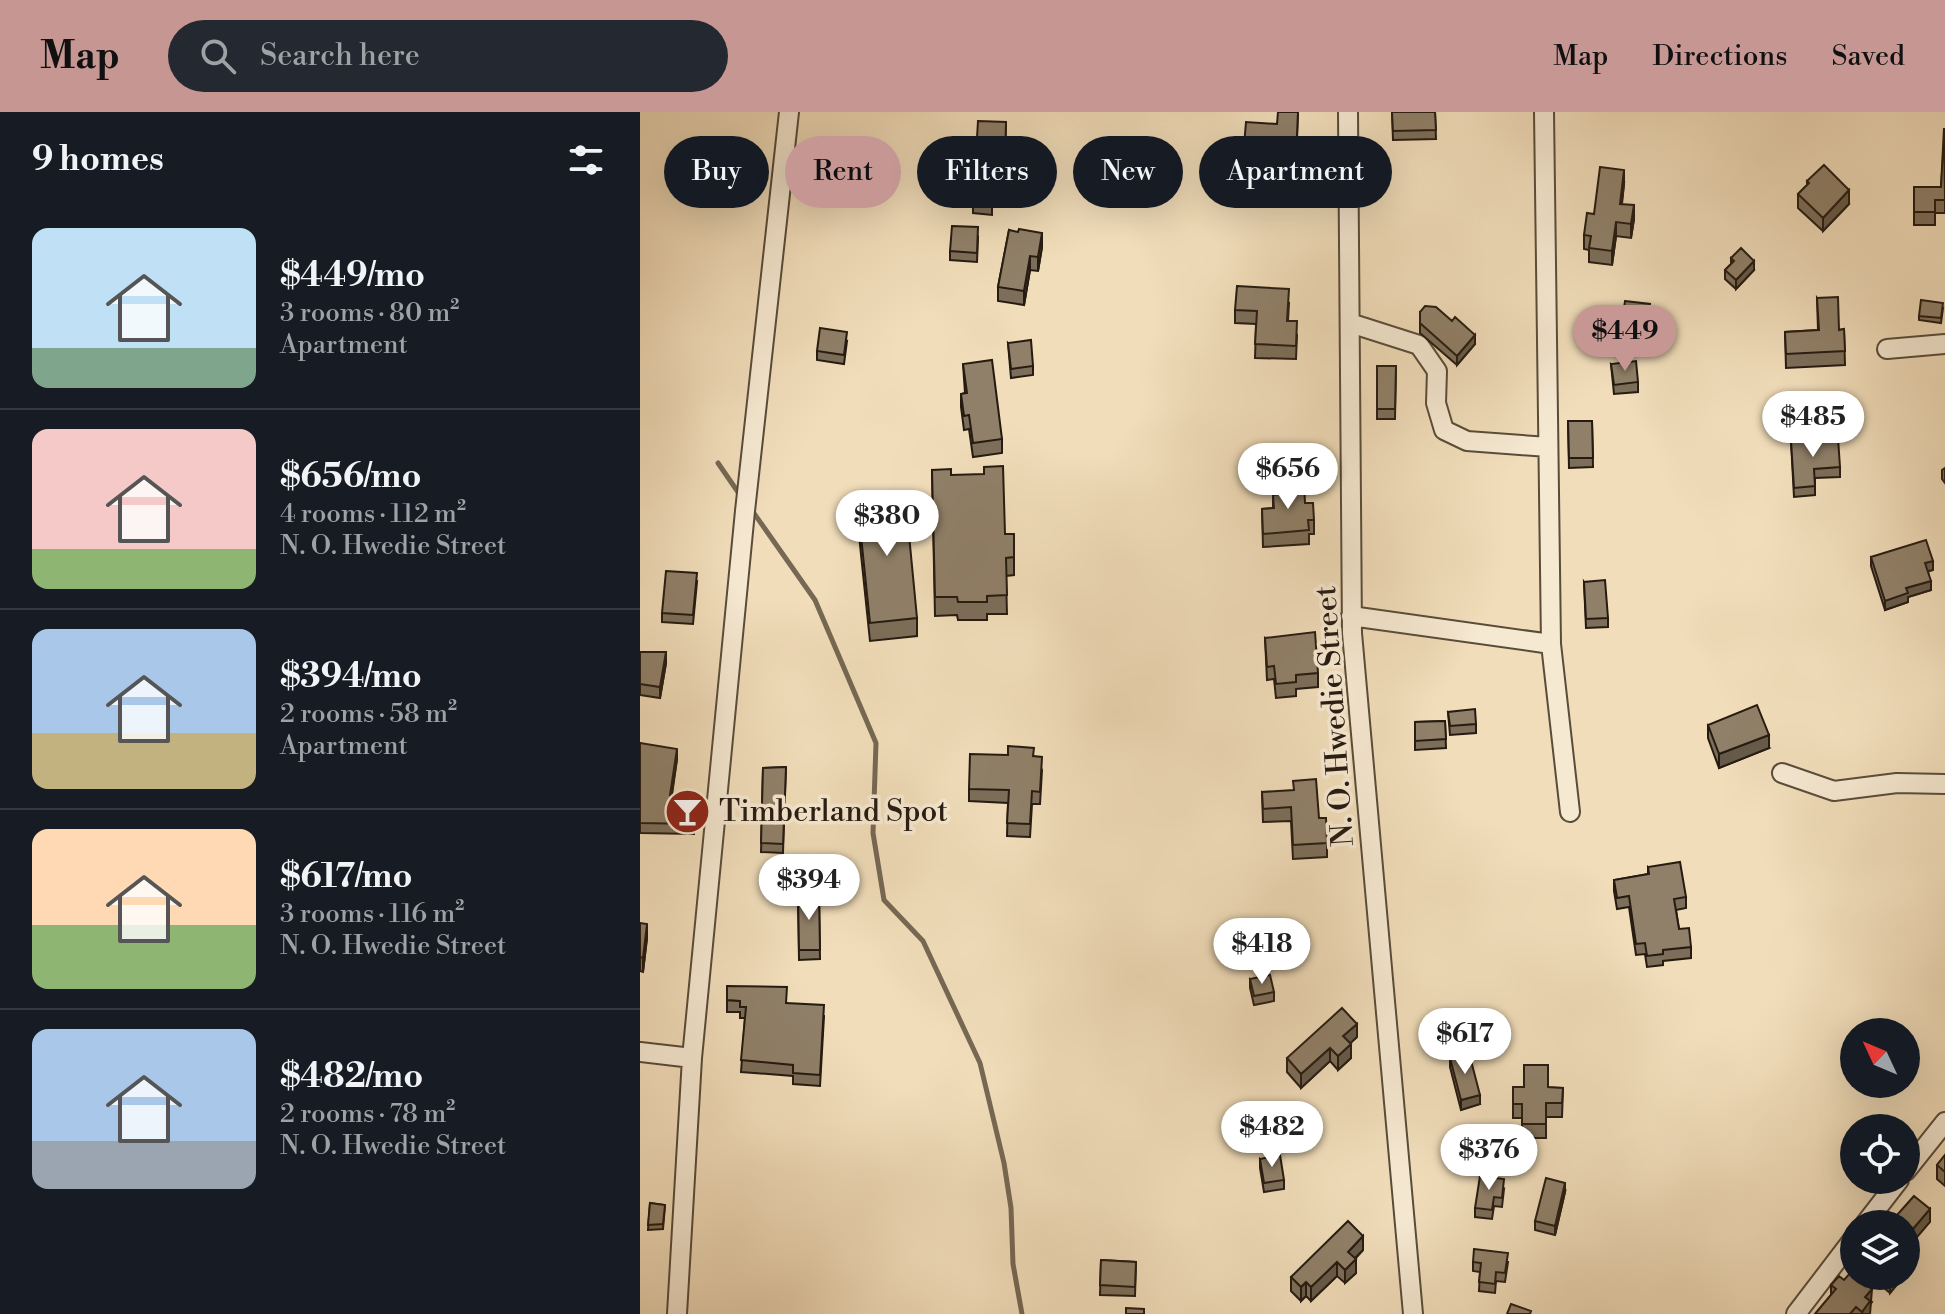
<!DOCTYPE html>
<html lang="en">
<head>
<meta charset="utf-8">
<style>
  body { margin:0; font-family:"Libre Bodoni",serif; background:#242831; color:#f1f3f6; height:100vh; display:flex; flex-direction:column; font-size:30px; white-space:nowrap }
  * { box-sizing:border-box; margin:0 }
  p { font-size:26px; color:#9ea1a6 }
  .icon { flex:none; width:44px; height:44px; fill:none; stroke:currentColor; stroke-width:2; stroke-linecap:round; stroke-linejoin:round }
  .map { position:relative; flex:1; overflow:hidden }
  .side { display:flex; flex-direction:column; background:#171b24; width:640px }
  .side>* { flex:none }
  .guide { position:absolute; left:24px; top:24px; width:760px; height:72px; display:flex; gap:16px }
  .needle { width:52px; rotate:314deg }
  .buttons { position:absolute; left:1200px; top:906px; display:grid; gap:16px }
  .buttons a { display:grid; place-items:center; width:80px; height:80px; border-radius:50%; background:#171b24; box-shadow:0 8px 32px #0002; font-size:40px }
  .price { position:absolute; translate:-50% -68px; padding:0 18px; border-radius:28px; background:#fff; color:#222; font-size:26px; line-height:52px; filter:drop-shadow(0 2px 4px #0008) }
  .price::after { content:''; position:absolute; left:50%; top:48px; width:24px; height:18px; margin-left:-12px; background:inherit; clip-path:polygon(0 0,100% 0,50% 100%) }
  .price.on { background:#c59692; color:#111 }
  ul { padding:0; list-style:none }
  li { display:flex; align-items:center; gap:24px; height:200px; padding:0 32px }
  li+li { border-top:2px solid #363941 }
  li span { display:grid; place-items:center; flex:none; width:224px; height:160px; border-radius:16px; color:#555 }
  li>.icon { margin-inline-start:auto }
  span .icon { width:96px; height:96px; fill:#fffc; stroke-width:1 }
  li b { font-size:34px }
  h2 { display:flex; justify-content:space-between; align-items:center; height:96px; padding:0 32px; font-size:34px }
  .chip { padding:0 28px; border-radius:36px; background:#171b24; box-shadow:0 8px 32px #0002; font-size:28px; line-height:72px }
  .chip.on { background:#c59692; color:#111 }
  header { display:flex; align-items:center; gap:48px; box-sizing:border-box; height:112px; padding:0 40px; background:#c59692; color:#111 }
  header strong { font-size:38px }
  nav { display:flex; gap:44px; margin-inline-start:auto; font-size:28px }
  .search { width:560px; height:72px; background:#242831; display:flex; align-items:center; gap:20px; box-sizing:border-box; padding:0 28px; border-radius:44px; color:#9ea1a6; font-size:30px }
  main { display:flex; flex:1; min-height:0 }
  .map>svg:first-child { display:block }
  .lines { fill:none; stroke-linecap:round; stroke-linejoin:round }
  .stream { stroke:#766854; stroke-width:5 }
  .minor-casing { stroke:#594c3b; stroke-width:22 }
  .minor { stroke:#f6e9d2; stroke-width:18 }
  .wall { fill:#7c6e5a; stroke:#261b11; stroke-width:2 }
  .shaded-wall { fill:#655a4a; stroke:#261b11; stroke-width:2 }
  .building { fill:#908069; stroke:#261b11; stroke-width:2 }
  .labels { text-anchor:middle; stroke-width:7; stroke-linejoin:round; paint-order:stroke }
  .street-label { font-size:30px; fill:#261b11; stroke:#f6e9d2 }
  .poi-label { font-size:30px; fill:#261b11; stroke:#f6e9d2; text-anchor:start }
</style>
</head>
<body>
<header>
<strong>Map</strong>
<div class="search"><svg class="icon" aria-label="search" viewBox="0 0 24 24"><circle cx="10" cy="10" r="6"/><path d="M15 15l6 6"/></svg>Search here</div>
<nav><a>Map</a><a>Directions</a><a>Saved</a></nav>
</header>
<main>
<section class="side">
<h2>9 homes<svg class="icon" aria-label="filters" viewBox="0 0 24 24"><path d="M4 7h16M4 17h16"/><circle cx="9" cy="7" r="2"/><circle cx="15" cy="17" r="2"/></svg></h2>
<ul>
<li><span style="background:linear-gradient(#bfe0f5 75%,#7fa58c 0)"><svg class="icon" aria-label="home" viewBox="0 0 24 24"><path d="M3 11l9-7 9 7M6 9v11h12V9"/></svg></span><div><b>$449/mo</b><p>3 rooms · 80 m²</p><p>Apartment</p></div></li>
<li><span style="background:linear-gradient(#f6c9c9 75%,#8fb573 0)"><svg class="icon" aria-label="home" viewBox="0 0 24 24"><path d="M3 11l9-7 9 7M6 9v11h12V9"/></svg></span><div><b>$656/mo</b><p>4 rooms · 112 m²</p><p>N. O. Hwedie Street</p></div></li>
<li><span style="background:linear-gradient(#a9c7e8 65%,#c2b280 0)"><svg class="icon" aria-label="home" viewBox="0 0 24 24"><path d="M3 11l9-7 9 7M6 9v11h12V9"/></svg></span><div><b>$394/mo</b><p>2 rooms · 58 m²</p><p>Apartment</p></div></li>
<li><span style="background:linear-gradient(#ffd9b3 60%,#8fb573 0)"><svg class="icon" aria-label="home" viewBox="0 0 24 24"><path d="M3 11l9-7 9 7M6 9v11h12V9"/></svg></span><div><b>$617/mo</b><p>3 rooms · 116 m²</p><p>N. O. Hwedie Street</p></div></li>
<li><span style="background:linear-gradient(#a9c7e8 70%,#9aa5b1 0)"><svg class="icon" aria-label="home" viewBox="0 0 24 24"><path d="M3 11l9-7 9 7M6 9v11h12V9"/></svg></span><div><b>$482/mo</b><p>2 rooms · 78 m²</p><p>N. O. Hwedie Street</p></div></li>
</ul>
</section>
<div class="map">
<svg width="1305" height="1202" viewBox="0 0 1305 1202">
  <rect width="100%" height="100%" fill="#f1ddba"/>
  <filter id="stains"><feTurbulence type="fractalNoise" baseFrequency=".0025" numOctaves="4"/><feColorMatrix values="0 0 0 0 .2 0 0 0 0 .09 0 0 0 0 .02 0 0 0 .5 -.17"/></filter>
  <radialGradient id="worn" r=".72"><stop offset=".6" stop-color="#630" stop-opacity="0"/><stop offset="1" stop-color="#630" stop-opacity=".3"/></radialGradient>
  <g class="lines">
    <!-- stream -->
    <path class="stream" d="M78,351l22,32
      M111,397l64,91 61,143 -3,90 11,67 39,41 57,122 24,100 7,45 2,56 9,50"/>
    <defs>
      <path id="minor" d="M708,0l4,521 61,681
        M904,0l7,532 19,168
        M710,211l69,22 18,26 -1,32 8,27 23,11 81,6
        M1247,237l58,-5
        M711,504l200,28
        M1142,661l52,18 63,-8 48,1
        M0,940l52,6
        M1266,1059l39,-49
        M1225,1112l34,-44
        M37,1202l15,-256 53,-547 44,-399
        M1156,1202l58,-76"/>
    </defs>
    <!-- minor casing -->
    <use href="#minor" class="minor-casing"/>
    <!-- minor -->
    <use href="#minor" class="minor"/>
  </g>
  <!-- wall -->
  <path class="wall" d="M658,0l-2,56 -22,-2v-6l-30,-3v-11z
    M752,0h43l1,27 -43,1z
    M366,10l-2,84 -12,-1v10l-19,-2v-9z
    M1305,16v85h-10v12h-21v-38h27z
    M1167,69l42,23 -26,27 -25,-23v-14l9,-9z
    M984,72l-2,20 12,15 -3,19 -15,-2 -4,29 -23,-3v-12l-5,-1v-14l10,-21z
    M369,118l33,17 -4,24 -8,-1 -6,35 -26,-4v-14z
    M338,125l-1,25 -27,-2v-9z
    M1091,146l23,12 -18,19 -11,-10v-9l6,-6z
    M1177,186l22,32 5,-1 1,36 -59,3 -1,-36 33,-2z
    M649,191l-1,18 9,14 -1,24 -41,-1 1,-34 -21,-1v-13z
    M1303,196l-2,15 -22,-3v-4z
    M780,200l32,9 23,23 -18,21 -37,-32z
    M1010,200l-2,20 -26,-3v-7z
    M207,229l-3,23 -27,-4v-9z
    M368,231l25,23v9l-22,3z
    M323,252l39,75v14l-29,4 -4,-28 -5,1 -3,-23v-13l4,-1z
    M971,252l27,18v10l-24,2z
    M737,254h19l-1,53h-18z
    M928,309h24l1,46 -24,1z
    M1151,329l49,26v10l-25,1v17l-21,2z
    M1305,356v15l-3,-4v-9z
    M292,358l19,5 54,59 9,23v18l-8,1 1,38h-20v6h-29l-1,-5 -22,1z
    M633,383l32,8 9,17v14h-5v10l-46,3 -1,-38 11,-1z
    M217,385l60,121v18l-47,5 -13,-125z
    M1231,445l62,13 -5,1 3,19 -23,7v5l-23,8 -14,-44z
    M57,470l-4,42 -31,-2v-9z
    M944,470l24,36v9l-22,1z
    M625,526l53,35v14l-22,2v7l-20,2 -2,-19 -7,1z
    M0,540l26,11 -6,35 -20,-3z
    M808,600l28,12v9l-26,2z
    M805,609l1,27 -31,2v-28z
    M1068,613l61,23 -50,20 -11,-30z
    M0,631l37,16 -5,36h23l-1,39 -54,-1z
    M394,644l8,14 -2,34h-8l-2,33 -23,-1 1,-33 -39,-2v-12z
    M146,655l-3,86 -22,-1 2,-84z
    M622,680l57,26 8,25v14l-34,2 -2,-38 -28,1z
    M1008,755l38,30v11l-10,2 3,19 12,18v11l-28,3v4l-16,2 -2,-13 -9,1 -7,-48 -12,2 -3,-18v-11l34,-6z
    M158,782h21l1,65 -21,1z
    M0,811l7,15 -4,34 -3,-1z
    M610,867l24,13v9l-20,4 -4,-17z
    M87,888l60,3 37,13 -4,70 -27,-2v-8l-52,-4 4,-54h-5v-6h-13z
    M717,925l-7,6 1,15 -13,12 -8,-9 -29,27 -14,-16v-14z
    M810,946l30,46 -19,6 -11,-43z
    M873,975l50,1 -1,29h-16v21h-24v-20h-9z
    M1305,1043v31l-8,-7v-14z
    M620,1047l24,21v9l-20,3 -4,-24z
    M864,1077l-2,18 -8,-1 -2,13 -17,-2v-9z
    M925,1080l-10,43 -20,-5v-9z
    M10,1091l15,2 -2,24 -15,1z
    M723,1138l-8,9 1,14 -11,10 -8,-7 -26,25 -5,-5 -5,5 -10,-10v-14z
    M461,1148l35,2 -1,34 -35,-1z
    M833,1150h35l-3,20 -9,-1 -1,12 -16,-2 1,-19 -7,-1z
    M1237,1164h27l-14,17 -13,-11z
    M1191,1173l41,17 -2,3v9h-55l16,-19z"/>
  <!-- shaded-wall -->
  <path class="shaded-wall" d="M984,58v14l-4,33v-13z
    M1209,78v14l-26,27v-13z
    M994,93v14l-3,19v-14z
    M976,110v14l-4,29v-14z
    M402,121v14l-4,24v-14z
    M390,144v14l-6,35v-14z
    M1114,149v9l-18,19v-9z
    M835,223v9l-18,21v-9z
    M1293,449v9l-8,2v-9z
    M1291,469v9l-23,7v5l-23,8v-9l21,-13z
    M26,540v11l-6,35v-11z
    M1129,623v13l-50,20v-14z
    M37,637v10l-7,46v-10z
    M7,812v14l-4,34v-14z
    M717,912v13l-14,13v-14z
    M711,932v14l-13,12v-14z
    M690,936v13l-29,27v-14z
    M840,983v9l-19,6v-10z
    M925,1071v9l-10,43v-9z
    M1290,1097v13l-24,28v-13z
    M723,1124v14l-15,15v-13z
    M1270,1145v13l-4,4v-12z
    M716,1147v14l-11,10v-13z
    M697,1150v14l-26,25v-14z
    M1254,1164h10l-14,17v-13z
    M666,1170v14l-5,5v-14z
    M1232,1177l-2,25h-8l3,-17z"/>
  <!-- building -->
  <path class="building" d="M638,0h20l-2,44 -22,-1v-7l-30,-2 2,-24 31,2z
    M752,0h43l1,18 -43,1z
    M338,9l28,1 -2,75 -12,-1v9l-19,-1z
    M1304,16l1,72h-10v12h-21v-25h27z
    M1184,53l25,25 -26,28 -25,-24 11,-11 -2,-2z
    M960,55l24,3 -4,34 14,1 -3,19 -15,-2 -4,29 -23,-3 2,-12 -7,-1 3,-22 7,1z
    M312,114l26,1 -1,26 -27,-2z
    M379,117l23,4 -4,24 -8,-1 -6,35 -26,-4 11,-57 9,2z
    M1101,136l13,13 -18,19 -11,-10 9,-9 -3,-3z
    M597,174l52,3 -2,32h10l-1,25 -41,-2 2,-33 -22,-1z
    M1198,185l1,33 5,-1 1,22 -59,3 -1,-22 34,-2 -2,-32z
    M1281,188l22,3 -2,15 -22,-2z
    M985,189l25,3 -2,20 -26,-2z
    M785,194l11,1 16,14 3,-4 20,18 -18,21 -37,-33v-11z
    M180,216l27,4 -3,23 -27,-4z
    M391,228l2,26 -22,3 -3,-26z
    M352,248l10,79 -29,4 -4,-28 -5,1 -3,-22 6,-1 -4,-29z
    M996,249l2,21 -24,3 -3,-21z
    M737,254h19l-1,43h-18z
    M928,309h24l1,37h-24z
    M1198,326l2,29 -26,2 1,17 -21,2 -3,-47z
    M363,354l2,68h9v23l-8,1 1,37 -20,1v6h-29l-1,-5h-22l-3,-127 19,-1v6l33,-1v-7z
    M664,370l1,21h8l1,17h-6l1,10 -46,4 -1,-25 12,-1 -1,-13 7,-1v-10z
    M265,381l12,125 -47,5 -13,-126z
    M1286,428l7,21 -8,2 6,18 -25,7 2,5 -23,8 -14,-44z
    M26,459l31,2 -4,42 -31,-2z
    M965,468l3,38 -22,1 -2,-37z
    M675,520l3,41 -22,2v7l-20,2 -2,-18 -7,1 -2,-29z
    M0,540h26l-6,35 -20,-3z
    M1117,593l12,30 -50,19 -11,-29z
    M835,597l1,15 -26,2 -2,-14z
    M805,609l1,18 -31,2v-19z
    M0,631l37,6 -7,46h25l-1,29 -54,-1z
    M368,634l26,2 -1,8 9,1 -2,35 -8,-1 -2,33 -23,-1 2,-33 -40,-1 1,-35 38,1z
    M146,655l-3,77 -22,-1 2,-75z
    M676,667l3,39h7l1,25 -34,2 -2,-38 -28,2 -1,-17 32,-2 -1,-9z
    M1040,750l6,35 -12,2 5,30 10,-1 2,19 -28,3v4l-16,2 -2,-13 -9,1 -7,-48 -12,2 -3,-18 35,-6 -1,-7z
    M158,782h21l1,56h-21z
    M0,811l7,1 -4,34 -3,-1z
    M630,863l4,17 -20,4 -4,-17z
    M87,874l60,1 -1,16 38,2 -4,70 -27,-2v-8l-52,-5 5,-53h-6v-6l-13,-1z
    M702,896l15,16 -14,12 8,8 -13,12 -8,-8 -29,26 -14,-16z
    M829,941l11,42 -19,5 -11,-42z
    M884,953h24v22l15,1 -1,15h-16v21h-24v-20h-9v-17h11z
    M640,1043l4,25 -20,3 -4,-24z
    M1305,1043v17l-8,-7z
    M840,1064l24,3 -2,19 -8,-1 -2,13 -17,-2z
    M906,1066l19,5 -10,43 -20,-5z
    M1274,1084l16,13 -24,28v-13h-17z
    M10,1091l15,2 -2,19 -15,1z
    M708,1109l15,15 -15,16 8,7 -11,11 -8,-8 -26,25 -5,-5 -5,5 -10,-10z
    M834,1137l34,4 -3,20 -9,-1 -1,12 -16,-2 2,-19 -8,-1z
    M461,1148l35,2 -1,25 -35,-2z
    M1212,1159l2,2v3h3l15,13 -7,8 5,4 -8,11 -6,-5 -6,7h-35l21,-25 -5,-4 8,-9 5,4z
    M871,1192l20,7 -1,3h-23z
    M486,1196l18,1v5h-18z"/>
  <!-- icons -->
  <defs>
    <symbol id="bar-disc" viewBox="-11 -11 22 22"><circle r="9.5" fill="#8f2418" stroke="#f6e9d2"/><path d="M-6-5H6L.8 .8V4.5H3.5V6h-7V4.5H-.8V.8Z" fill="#fff"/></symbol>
  </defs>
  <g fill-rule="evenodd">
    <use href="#bar-disc" x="22" y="674" width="51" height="51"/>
  </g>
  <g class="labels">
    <!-- street labels -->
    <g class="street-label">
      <text transform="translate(694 604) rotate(-94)" y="10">N. O. Hwedie Street</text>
    </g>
    <!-- poi labels -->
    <g class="poi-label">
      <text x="79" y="709">Timberland Spot</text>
    </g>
  </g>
  <rect width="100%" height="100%" filter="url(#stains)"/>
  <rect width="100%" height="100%" fill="url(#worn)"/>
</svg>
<div class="buttons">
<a><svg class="needle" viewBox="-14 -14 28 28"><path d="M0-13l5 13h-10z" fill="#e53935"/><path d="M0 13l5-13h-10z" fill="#9ea1a6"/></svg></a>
<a><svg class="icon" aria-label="locate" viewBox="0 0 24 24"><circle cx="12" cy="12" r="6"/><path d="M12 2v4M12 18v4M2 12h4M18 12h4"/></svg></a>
<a><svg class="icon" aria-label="layers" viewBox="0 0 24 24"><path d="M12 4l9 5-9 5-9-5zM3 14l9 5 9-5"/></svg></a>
</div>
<b class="price on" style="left:985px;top:261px">$449</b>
<b class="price" style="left:1173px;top:347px">$485</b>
<b class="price" style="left:648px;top:399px">$656</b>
<b class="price" style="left:247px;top:446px">$380</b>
<b class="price" style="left:169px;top:810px">$394</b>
<b class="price" style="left:622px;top:874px">$418</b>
<b class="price" style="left:825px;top:964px">$617</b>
<b class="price" style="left:632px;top:1057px">$482</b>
<b class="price" style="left:849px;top:1080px">$376</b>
<div class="guide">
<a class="chip">Buy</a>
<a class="chip on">Rent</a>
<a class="chip">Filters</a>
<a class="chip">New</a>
<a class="chip">Apartment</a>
</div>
</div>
</main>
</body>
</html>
